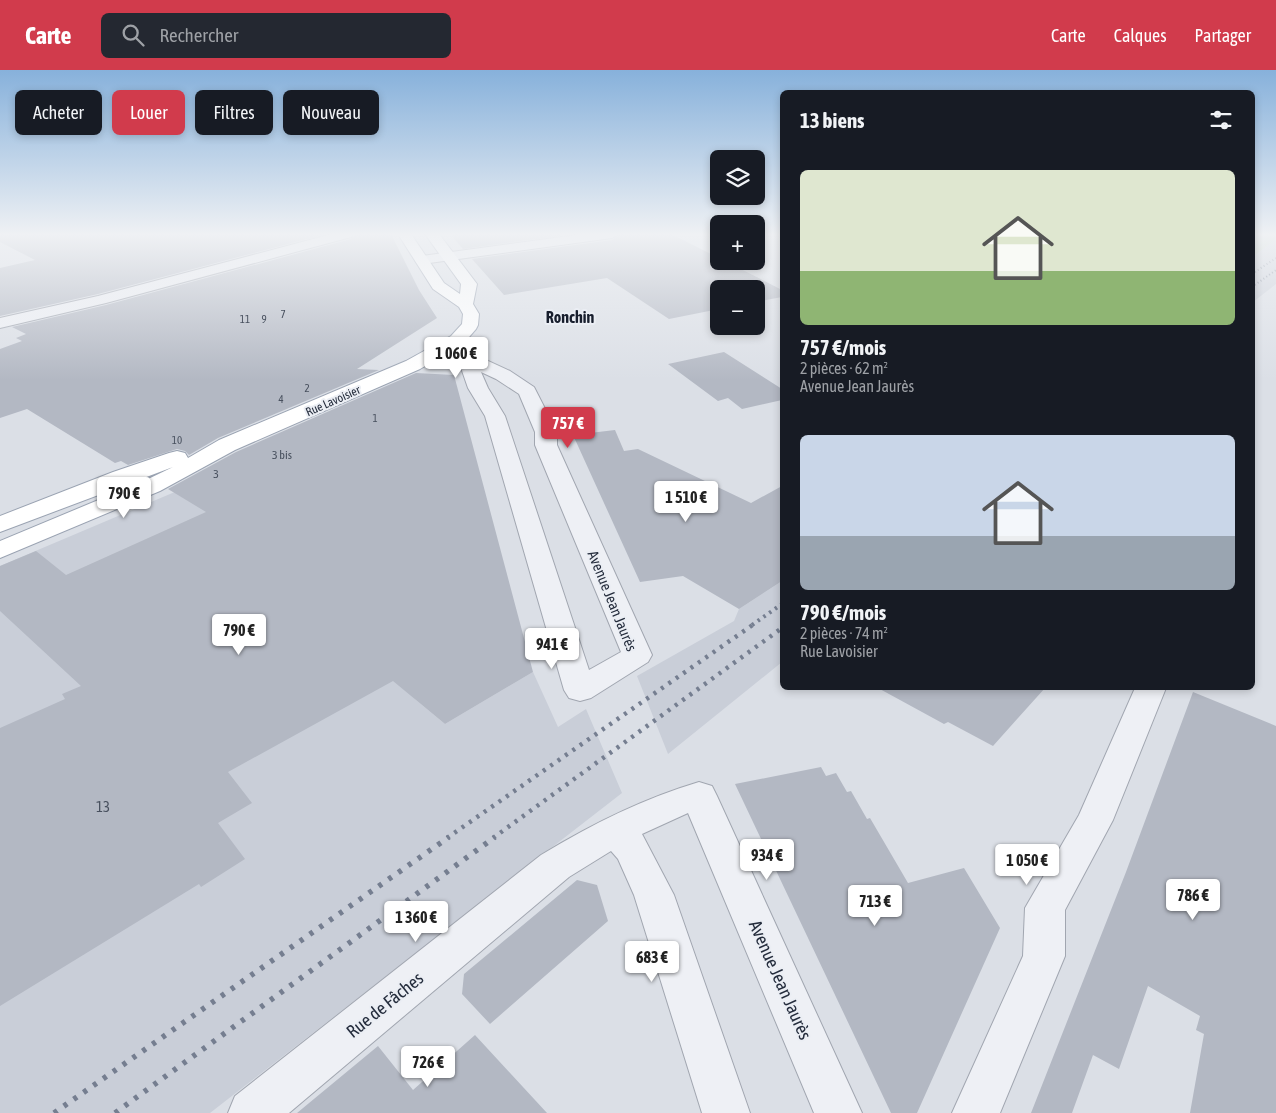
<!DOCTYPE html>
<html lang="fr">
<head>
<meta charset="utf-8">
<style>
  body { margin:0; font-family:"Asap Condensed",sans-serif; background:#242831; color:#f1f3f6; height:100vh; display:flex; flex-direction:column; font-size:19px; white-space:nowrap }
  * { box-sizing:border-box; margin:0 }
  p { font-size:16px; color:#9ea1a6 }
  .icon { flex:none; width:28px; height:28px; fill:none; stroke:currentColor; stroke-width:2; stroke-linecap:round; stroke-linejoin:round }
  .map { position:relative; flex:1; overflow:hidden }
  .side { position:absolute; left:780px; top:20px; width:475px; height:600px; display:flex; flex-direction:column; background:#171b24; border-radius:8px; box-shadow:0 2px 8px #0003 }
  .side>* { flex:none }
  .banner { position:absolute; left:15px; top:20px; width:475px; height:45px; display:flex; gap:10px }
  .buttons { position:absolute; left:710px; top:80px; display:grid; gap:10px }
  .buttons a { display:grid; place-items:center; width:55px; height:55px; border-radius:8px; background:#171b24; box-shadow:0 2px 8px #0003; font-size:25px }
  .price { position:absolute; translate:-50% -42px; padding:0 11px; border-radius:5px; background:#fff; color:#222; font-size:16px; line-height:32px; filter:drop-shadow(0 1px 2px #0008) }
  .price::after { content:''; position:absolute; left:50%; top:30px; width:15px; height:11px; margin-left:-8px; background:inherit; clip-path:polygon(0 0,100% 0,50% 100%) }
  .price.current { background:#d13b4c; color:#fff }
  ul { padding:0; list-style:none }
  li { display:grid; align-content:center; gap:10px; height:265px; padding:0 20px }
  li span { display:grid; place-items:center; height:155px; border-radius:8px; color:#555 }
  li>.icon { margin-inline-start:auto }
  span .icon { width:90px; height:90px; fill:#fffc; stroke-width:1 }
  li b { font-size:21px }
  h2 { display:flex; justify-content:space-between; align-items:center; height:60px; padding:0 20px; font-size:21px }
  .pill { padding:0 18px; border-radius:8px; background:#171b24; box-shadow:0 2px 8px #0003; font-size:18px; line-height:45px }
  .pill.current { background:#d13b4c; color:#fff }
  header { display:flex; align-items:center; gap:30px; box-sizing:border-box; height:70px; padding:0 25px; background:#d13b4c; color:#fff }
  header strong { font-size:24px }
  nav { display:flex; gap:28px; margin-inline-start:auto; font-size:18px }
  .search { width:350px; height:45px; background:#242831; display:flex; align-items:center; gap:12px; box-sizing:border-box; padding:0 18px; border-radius:8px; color:#9ea1a6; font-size:19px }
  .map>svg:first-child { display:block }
  .built { fill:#c9ced8 }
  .green { fill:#c1d0bc }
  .building { fill:#b3b8c3 }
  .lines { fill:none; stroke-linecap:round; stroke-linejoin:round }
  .minor-casing { stroke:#a1a6b0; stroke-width:2 }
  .major-casing { stroke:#9aa3b2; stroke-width:2 }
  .minor { fill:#eef0f5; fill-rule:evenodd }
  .major { fill:#fff; fill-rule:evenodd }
  .rail-far3 { stroke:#757e90; stroke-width:2; stroke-dasharray:1 2.5; stroke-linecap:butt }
  .rail-far2 { stroke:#757e90; stroke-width:4; stroke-dasharray:2.5 4.5; stroke-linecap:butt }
  .rail-far1 { stroke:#757e90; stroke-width:4.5; stroke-dasharray:3 6; stroke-linecap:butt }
  .rail { stroke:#757e90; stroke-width:5.5; stroke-dasharray:4 8; stroke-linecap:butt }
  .labels { text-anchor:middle; stroke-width:4; stroke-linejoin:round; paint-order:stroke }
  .far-number-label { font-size:11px; fill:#48505e }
  .far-street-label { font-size:12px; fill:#252d3d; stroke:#ebeef4 }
  .number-label { font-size:12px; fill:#48505e }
  .street-label { font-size:15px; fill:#252d3d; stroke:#ebeef4 }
  .near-number-label { font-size:15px; fill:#48505e }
  .far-district-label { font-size:16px; font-weight:bold; fill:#181e2d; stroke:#ebeef4 }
  .near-street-label { font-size:18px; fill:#252d3d; stroke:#ebeef4 }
</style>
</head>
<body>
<header>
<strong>Carte</strong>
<div class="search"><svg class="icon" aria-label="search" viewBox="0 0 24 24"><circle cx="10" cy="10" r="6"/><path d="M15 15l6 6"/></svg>Rechercher</div>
<nav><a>Carte</a><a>Calques</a><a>Partager</a></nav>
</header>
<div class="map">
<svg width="1276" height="1043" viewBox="0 0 1276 1043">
  <rect width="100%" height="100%" fill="#dbdfe6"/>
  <!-- built -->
  <path class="built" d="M1276,169v45l-23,18v-45z
    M222,402l194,228 29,24 88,-52 25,55 28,-18 36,84 -412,320h-210v-547z
    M782,511v81l-114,92 -31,-78 97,-55 5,-12z"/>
  <!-- green -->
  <path class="green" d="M1253,164h23v5l-23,18z"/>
  <!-- building -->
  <path class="building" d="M0,164h326l-228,60 -98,22v-48l35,-8 -35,-18z
    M355,164h36l28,56 18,28 -80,51 22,1 -161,68 -29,17 -4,-4 -8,-2 -49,16 -7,-4 -6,2 -88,-54 -27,9v-69l22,-8 -6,-3 10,-4 -14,-7 94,-22 245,-66z
    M450,164h122l-109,15z
    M621,164h50l48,24v3h6l57,29v7l-26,5v-13h-37v20l-50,10 -62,-41 -103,17 -32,-36 140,-19z
    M724,282l58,37v11l-40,9 -14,-11 -10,3 -50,-37z
    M416,303l38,2 79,297 -88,52 -52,-43 -165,91 24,31 -34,20 27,36 -44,28 -2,-3 -199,122v-278l65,-29 -3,-5 19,-8 -81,-75v-45l36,-15 30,24 140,-63 -38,-23 68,-37z
    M615,360l9,21 14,-2 113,54 31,-17v95l-43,28 -56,-33 -43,6 -67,-147z
    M878,618h167l-52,58 -45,-24 -4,2z
    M1193,622l83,34v387h-86l14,-79 -8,-4 4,-14 -52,-30 -29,83 -26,-14 -21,58h-41l95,-241z
    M821,697l5,9 10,-3 11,19 4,-1 16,28 3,-1 38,65 56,-15 36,60 -83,185h-26l-156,-329z
    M577,810l20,5 11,36 -118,103 -28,-30 2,-20z
    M475,965l72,78h-250l81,-67 35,44z"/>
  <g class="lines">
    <defs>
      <path id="minor" d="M332,164h21l-2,3 -245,66 -106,25v-10l98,-22z
        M584,164h35l-7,4 -190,26 -5,-1 -2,-3 2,-3 5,-1z
        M437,276l36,8 37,17 24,16 23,45v13l95,210 -4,7 -57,36 -11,3 -11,-3 -5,-8 -79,-274 -17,-28 -9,-26 -28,-7 -3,-4 3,-4zM481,302l15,7 23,15 16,38v13l86,207 -32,18 -84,-254 -17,-28z
        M1135,618h31l-53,132 -48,90v46l-65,157h-48l71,-157 2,-48 54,-93z
        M699,712l13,4 5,10 145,317h-48l-126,-300 -46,21 32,61 76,218h-48l-68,-218 -16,-36 -7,-8 -42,26 -280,236h-61l7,-17 306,-241c51,-31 101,-56 158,-73z"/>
      <path id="major" d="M398,164h13l33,49 16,11 1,-10 -36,-50h14l38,50 -4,20 6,10 -1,11 -2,4 -13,15 -43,25 -185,81 -75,41 -160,67v-17l144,-60 29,-14 -173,65v-16l113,-44 56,-19 8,-2 8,2 3,5 31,-18 187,-79 45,-25 11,-12 1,-10 -4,-7 -26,-18z"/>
    </defs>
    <!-- minor casing -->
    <use href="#minor" class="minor-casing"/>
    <!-- major casing -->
    <use href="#major" class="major-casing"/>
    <!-- minor -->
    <use href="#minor" class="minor"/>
    <!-- major -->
    <use href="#major" class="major"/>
    <!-- rail-far3 -->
    <path class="rail-far3" d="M1252,204l24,-16
      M1252,217l24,-17"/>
    <!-- rail-far2 -->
    <path class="rail-far2" d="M752,555l30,-21"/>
    <!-- rail-far1 -->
    <path class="rail-far1" d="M447,768l307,-214
      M493,768l289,-210"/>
    <!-- rail -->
    <path class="rail" d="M54,1043l395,-276
      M115,1043l380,-276"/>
  </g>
  <!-- sky -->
  <linearGradient id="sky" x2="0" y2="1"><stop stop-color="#87b1db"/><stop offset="0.53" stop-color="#eff1f4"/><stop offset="1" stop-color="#eff1f4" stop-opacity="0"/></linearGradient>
  <rect width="1276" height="310" fill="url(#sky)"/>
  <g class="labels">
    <!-- far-number labels -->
    <g class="far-number-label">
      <text x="283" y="248">7</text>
      <text x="245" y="253">11</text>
      <text x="264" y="253">9</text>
      <text x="307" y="322">2</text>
      <text x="281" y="333">4</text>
      <text x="375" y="352">1</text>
      <text x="177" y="374">10</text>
    </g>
    <!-- far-street labels -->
    <g class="far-street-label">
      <text transform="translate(333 331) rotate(-24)" y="4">Rue Lavoisier</text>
    </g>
    <!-- number labels -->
    <g class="number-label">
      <text x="282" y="389">3 bis</text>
      <text x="216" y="408">3</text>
    </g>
    <!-- street labels -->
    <g class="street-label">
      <text transform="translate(612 531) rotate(68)" y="5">Avenue Jean Jaurès</text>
    </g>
    <!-- near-number labels -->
    <g class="near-number-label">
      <text x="103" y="742">13</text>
    </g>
    <!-- far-district labels -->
    <g class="far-district-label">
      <text x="570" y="253">Ronchin</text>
    </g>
    <!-- near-street labels -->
    <g class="near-street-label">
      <text transform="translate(780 910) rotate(66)" y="6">Avenue Jean Jaurès</text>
      <text transform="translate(385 935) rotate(-39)" y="6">Rue de Fâches</text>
    </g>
  </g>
</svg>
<div class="buttons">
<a><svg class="icon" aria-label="layers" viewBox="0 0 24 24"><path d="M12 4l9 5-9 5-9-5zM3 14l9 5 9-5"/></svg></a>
<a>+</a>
<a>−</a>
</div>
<b class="price" style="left:456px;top:309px">1 060 €</b>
<b class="price current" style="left:568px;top:379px">757 €</b>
<b class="price" style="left:124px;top:449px">790 €</b>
<b class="price" style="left:686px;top:453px">1 510 €</b>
<b class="price" style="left:239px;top:586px">790 €</b>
<b class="price" style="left:552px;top:600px">941 €</b>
<b class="price" style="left:767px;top:811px">934 €</b>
<b class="price" style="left:1027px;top:816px">1 050 €</b>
<b class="price" style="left:1193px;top:851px">786 €</b>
<b class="price" style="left:875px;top:857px">713 €</b>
<b class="price" style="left:416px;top:873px">1 360 €</b>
<b class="price" style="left:652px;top:913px">683 €</b>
<b class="price" style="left:428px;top:1018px">726 €</b>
<div class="banner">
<a class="pill">Acheter</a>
<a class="pill current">Louer</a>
<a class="pill">Filtres</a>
<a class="pill">Nouveau</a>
</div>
<section class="side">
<h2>13 biens<svg class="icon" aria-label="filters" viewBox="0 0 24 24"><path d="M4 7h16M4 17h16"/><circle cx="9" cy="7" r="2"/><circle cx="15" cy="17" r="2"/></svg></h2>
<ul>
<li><span style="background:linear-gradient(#dfe7d0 65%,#8fb573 0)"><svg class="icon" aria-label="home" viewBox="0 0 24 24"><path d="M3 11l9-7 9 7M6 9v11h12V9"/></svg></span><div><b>757 €/mois</b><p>2 pièces · 62 m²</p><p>Avenue Jean Jaurès</p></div></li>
<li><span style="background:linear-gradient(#c9d6e8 65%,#9aa5b1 0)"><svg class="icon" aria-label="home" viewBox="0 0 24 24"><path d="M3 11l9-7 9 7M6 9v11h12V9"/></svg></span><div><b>790 €/mois</b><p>2 pièces · 74 m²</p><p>Rue Lavoisier</p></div></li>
</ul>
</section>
</div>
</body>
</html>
